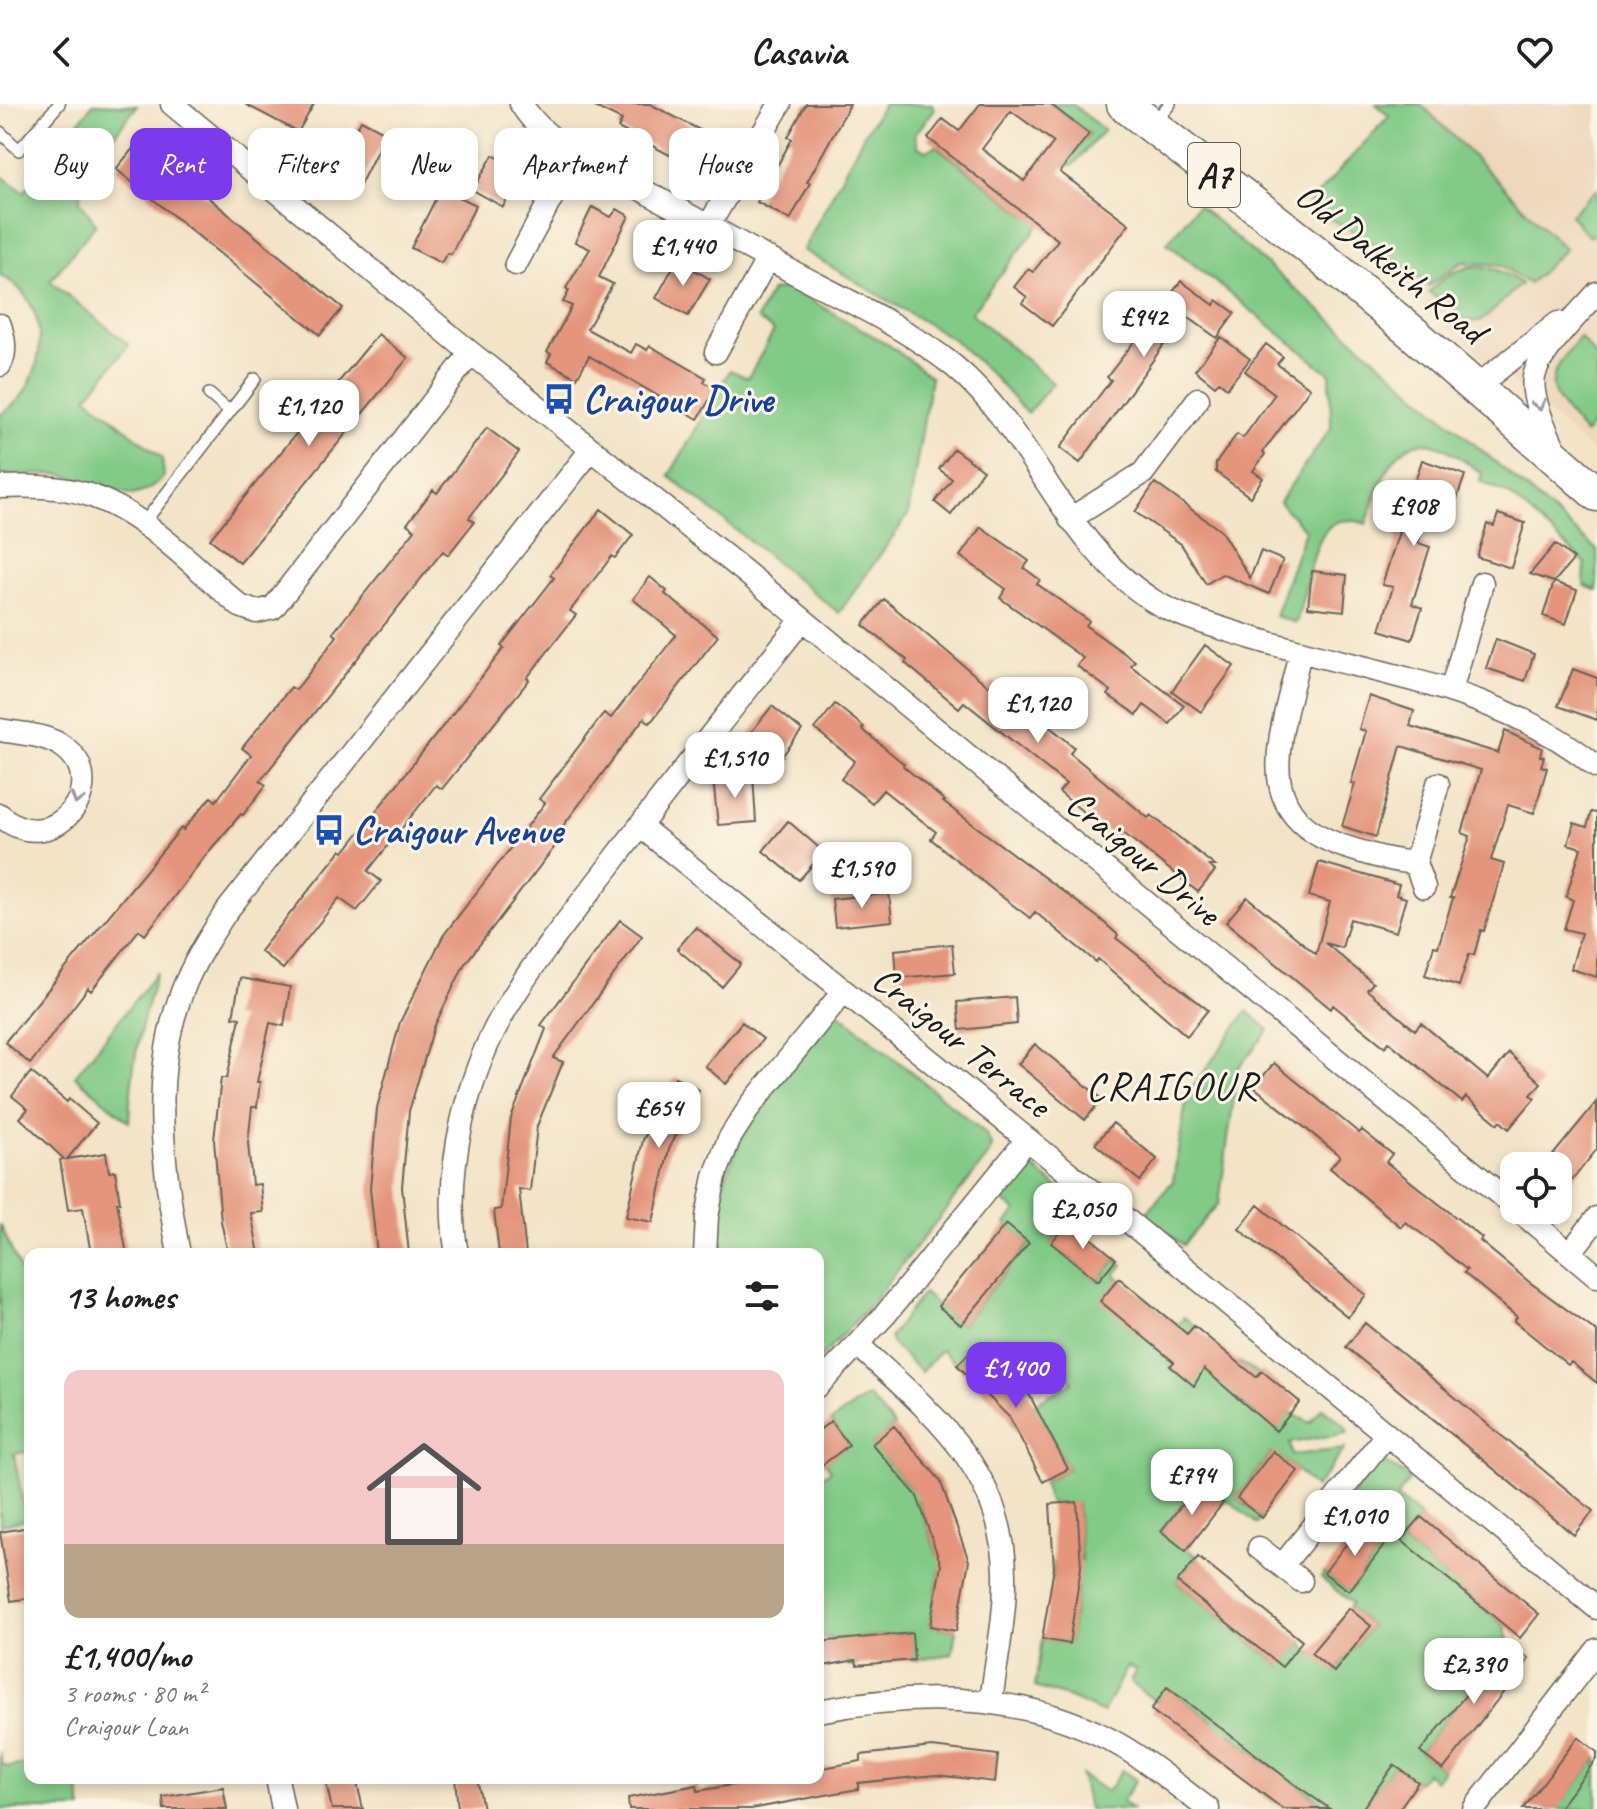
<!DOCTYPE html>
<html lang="en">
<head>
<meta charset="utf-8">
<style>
  body { margin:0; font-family:Caveat,sans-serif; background:#f6f6f6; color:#202124; height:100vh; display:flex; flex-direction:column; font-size:30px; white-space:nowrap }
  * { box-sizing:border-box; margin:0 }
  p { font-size:26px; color:#757577 }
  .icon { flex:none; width:44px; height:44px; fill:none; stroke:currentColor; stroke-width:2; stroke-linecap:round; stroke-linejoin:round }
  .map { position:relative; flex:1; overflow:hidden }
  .details { position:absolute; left:24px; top:1144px; width:800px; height:536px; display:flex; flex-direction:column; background:#fff; border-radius:16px; box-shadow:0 4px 12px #0003 }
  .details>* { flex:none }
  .hud { position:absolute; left:24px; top:24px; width:800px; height:72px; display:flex; gap:16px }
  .tools { position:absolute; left:1500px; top:1048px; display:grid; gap:16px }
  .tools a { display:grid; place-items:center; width:72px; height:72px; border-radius:16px; background:#fff; box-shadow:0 4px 12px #0003; font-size:40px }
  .price { position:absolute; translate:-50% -68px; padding:0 18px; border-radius:16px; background:#fff; color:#222; font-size:26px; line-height:52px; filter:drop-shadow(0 2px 4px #0008) }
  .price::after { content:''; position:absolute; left:50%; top:48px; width:24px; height:18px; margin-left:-12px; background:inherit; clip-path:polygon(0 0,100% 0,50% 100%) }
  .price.active { background:#7c3aed; color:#fff }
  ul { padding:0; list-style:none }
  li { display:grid; align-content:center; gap:16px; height:424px; padding:0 40px }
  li+li { border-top:2px solid #e0e0e0 }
  li span { display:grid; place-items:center; height:248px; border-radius:16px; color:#555 }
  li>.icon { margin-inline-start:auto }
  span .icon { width:144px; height:144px; fill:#fffc; stroke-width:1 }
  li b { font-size:34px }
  h2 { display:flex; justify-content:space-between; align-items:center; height:96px; padding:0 40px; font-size:34px }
  .chip { padding:0 28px; border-radius:16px; background:#fff; box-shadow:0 4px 12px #0003; font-size:28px; line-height:72px }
  .chip.active { background:#7c3aed; color:#fff }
  header { display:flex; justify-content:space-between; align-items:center; height:104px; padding:0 40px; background:#fff; font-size:36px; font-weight:700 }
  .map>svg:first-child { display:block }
  .built { fill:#eed7bb }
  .green { fill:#82cb87; stroke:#4f7452; stroke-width:2 }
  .building { fill:#e4957b; fill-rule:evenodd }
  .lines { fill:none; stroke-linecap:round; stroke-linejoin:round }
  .service-casing { stroke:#676258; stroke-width:14 }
  .minor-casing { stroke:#676258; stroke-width:25 }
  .primary-casing { stroke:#676258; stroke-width:37 }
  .service { stroke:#fff; stroke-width:11 }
  .minor { stroke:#fff; stroke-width:22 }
  .primary { stroke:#fff; stroke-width:34 }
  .oneway { stroke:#999 }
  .labels { text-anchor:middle; stroke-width:6; stroke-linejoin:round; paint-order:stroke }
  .shield { fill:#fcf5e5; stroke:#5f5d58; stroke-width:2 }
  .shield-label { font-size:36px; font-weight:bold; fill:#1c1c1c }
  .street-label { font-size:38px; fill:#1c1c1c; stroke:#fcf5e5 }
  .transit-label { font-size:38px; font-weight:bold; fill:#164399; stroke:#fcf5e5; text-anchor:start }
  .neighbourhood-label { font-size:40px; letter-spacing:2px; fill:#1c1c1c; stroke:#fcf5e5 }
</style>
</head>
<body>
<header><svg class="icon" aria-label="back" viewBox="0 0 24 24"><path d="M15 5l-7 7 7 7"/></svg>Casavia<svg class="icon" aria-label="heart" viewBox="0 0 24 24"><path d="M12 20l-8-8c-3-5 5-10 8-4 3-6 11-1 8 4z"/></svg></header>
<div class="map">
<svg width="1597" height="1705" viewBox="0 0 1597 1705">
  <rect width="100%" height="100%" fill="#fcf5e5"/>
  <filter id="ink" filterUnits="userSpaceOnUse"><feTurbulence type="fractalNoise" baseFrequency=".0125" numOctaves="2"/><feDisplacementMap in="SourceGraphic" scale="16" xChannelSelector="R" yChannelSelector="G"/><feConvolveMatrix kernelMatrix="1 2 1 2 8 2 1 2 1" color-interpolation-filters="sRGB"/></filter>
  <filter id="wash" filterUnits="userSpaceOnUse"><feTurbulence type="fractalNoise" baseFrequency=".006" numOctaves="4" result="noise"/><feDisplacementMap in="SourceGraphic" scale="32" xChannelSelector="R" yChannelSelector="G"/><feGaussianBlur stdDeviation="1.8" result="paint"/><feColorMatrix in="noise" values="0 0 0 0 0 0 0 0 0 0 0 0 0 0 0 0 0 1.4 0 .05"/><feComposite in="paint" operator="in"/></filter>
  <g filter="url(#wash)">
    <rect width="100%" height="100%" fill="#f3e4c7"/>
    <!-- built -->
    <path class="built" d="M1376,0h221v351l-290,-249 82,-90z"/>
    <!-- green -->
    <path class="green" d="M93,0l44,2 -54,69 -3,26 16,23 -46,57 79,64 -42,52 75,61 2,18c-8,11 -18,16 -32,19l-71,-21 -61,1v-60c8,-6 18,-13 23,-21 27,-39 22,-97 -23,-119v-100l24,17z
      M884,0h48l2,6 -19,24 3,13 9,4 9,-5 91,70 40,-27 -96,124 82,70 -26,31 -34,-38 -40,-37 -150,-89 60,-114z
      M1050,0h22l32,26 -31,35 -9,1 25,-32z
      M1376,0h45l144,145 -36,35 -28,-19 -39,-3 -34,24 -45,-38 -76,-42 82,-90z
      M1597,85v42l-8,6 -19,-22z
      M1198,101l399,345v41l-13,-6 1,-22 -75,-68 -30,-14 2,-8c-14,-9 -28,-21 -43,-27 -47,-18 -61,47 -73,78 -41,-15 -48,16 -57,49 -4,16 -8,33 -13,50l-21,-7 30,-86 -26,-28 52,-74 -1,-54 -163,-131z
      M1473,162c20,1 33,6 48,18 -49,44 -35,53 -92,8 13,-15 25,-21 44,-26z
      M789,184l100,57 42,32 -23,138 -69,98 -170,-137 61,-106 18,8 26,-47 -17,-12 14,-28z
      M1580,233l17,21v60l-12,16c-40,-46 -44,-50 -5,-97z
      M157,868c-17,54 -26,93 -28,150l-54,-46z
      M1247,907l22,19 -31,38 -19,135 -36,42 -38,-30 28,-34 14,-85z
      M838,908l147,121 7,14 -4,9 -117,148 -53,57v-107h-102c-6,-105 61,-166 122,-242z
      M1034,1064l40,33 -12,15 7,4 -18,23 47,38 18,-22 7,6 -8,10 62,51 7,-9 11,9 -18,20 5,5 -12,16 18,13 12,-14 22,17 17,-21 20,12 -21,26 18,15 35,-2 19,10 12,-15 22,17 4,8 -58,10 2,12 53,-6 -30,39 -17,-17 -26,-19 -35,46 25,20 -5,6 -30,-25 -4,4 -25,-19 -37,47 37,26 -21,25 48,39 20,-24 12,9 -20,25 44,35 21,-25 5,8 28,22 36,-45 -22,-18 3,-5 -31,-25 3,-5 25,18 37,-48 -46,-31 35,-47 9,-3 26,16 -13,19 24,20 -20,24 45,36 19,-23 14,11 -19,24 45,37 3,16 -35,46 21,17 -16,19 -23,-17 -35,45 23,18 -8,10 -9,-7 -8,9 -24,-17 -31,44h-33l-36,-27 -17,22 -18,-13 16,-22 -45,-35 -17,22v-35l-45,-33 -12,14 -26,-20 6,-12 -9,-4 -24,47 -33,-15 -35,-11 7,-48 27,4 9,-56 -26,-5 2,-20 27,-2 -4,-57 -27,1 -7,-22 25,-13 -27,-51 -25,12 -6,-12 62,-36 -9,-15 -65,39 21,-22 -41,-40 -21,21 -16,-15 -20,22 -29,-28 -2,-7 33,-44 38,32 68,-81 -23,-20 10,-13 -18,-14 21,-24z
      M0,1120l30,68v159l-16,3 12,66 -26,5z
      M868,1292l26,30 -21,18 37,44 34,3 -26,9 19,54 29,20 -26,-4 -10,56 26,5 -4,23 -38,6 -3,-27 -56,5 2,27 -8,1 -1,-5 -12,2 -5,-26 -13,2v-159l13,-10 -6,-8 23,-17 -17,-24z
      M0,1648l2,12 7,3 21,-4v15h47l5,31h-82z
      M1597,1654v51h-52l-14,-11 12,-16 22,17z
      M1122,1666l14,10 -14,22 10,7h-44l-7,-34 26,17z"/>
    <g id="blocks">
      <!-- building -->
      <path class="building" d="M245,0h69l-16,28z
        M589,0h61l71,37 -17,32 -86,-45 4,-8z
        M806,0h44l-43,78 3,1 -20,37 -33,-18 35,-63 -4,-2z
        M980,0h70l39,30 -29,38 69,52 -77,102 -30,-23 5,-6 -13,-10 14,-18 5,3 25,-32 -130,-102 15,-19 16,12zM1011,7l43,31 -30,39 -42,-32z
        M361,16l25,13 -29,58 -31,-15 16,-31 5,2z
        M139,37l204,167 -23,27 -204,-166z
        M493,51l30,17 -20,35 -30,-17z
        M441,84l35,17 -25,49 -4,-1 -6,10 -30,-15z
        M592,103l19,10 6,-8 12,7 -30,61 14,7 -26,45 44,24 5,-9 11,6 3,-4 56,32 -2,4 12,7 -18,30 -109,-63 -12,22 -30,-16 4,-8 -4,-2 25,-46 -9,-4 6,-11 -3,-3 24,-39 -15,-7z
        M677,156l33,19 -22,37 -32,-18z
        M1181,177l33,24 3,-5 18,13 -18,25 -32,-23 -105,148 -20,-15 51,-68 -4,-3 33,-43 -10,-8 18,-24 12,8z
        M378,230l30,24 -168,205 -30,-24z
        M1221,233l29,22 -23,29 -8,-6 -4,4 -20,-16z
        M1266,240l17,13 -6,7 33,24 -47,64 2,2 -12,17 10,7 -13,19 -34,-25v-9l21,-29 6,4 32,-44 -30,-23z
        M487,324l32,24 -50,66 5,4 -26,33 -5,-4 -183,230 6,4 -23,30 -2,-1 -36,42 -60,79 -6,-5 -48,61 -3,-3 -58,76 -25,-22 176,-214 2,2 28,-33 5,4 35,-46 -9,-7 49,-61 5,3 41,-54 -4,-3 82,-103 -8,-6 26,-34 4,3z
        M954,345l29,21 -32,45 -16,-13 17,-23 -13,-10z
        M1422,356l43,15 -8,23 -20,-7 -19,52 12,4 -18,57 10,4 -10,32 -32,-10 13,-43 -11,-2z
        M1155,379l66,48 29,47 11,-27 22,9 -14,34 -47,-20 -16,10 -25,-40 -46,-32z
        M601,405l32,26 -18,23 -3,-2 -42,55 6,4 -49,63 2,2 -87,109 -6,-4 -68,86 13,10 -24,30 -18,-13 -56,71 -23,-18 81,-101 3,2 160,-204 -3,-2 53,-68 -4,-3z
        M1498,410l27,9 -14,45 -34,-11 10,-33 7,2z
        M981,423l48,34 -5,7 16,12 -3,4 52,37 -3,5 49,35 -4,5 53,39 -14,19 -26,-19 -7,10 -29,-20 3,-4 -34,-25 6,-8 -83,-60 6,-9 -46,-33z
        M1555,440l19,15 -20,23 -24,-8z
        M1312,467l35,4 -3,36 -36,-4z
        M650,473l17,14 -2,3 53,42 -68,87 -6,-5 -90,120 5,3 -95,124 -30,62 -25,84 -7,76 7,67h-32l-7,-65 7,-81 23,-86 43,-86 102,-133 -6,-4 65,-86 7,5 65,-83 -43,-36z
        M1554,478l23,8 -11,34 -23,-8z
        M884,495l104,87 5,-5 38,30 43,36 -4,6 78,65 3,-3 64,51h-6l6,5 -17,21 -77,-61 -6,7 -56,-46 7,-8 -102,-82 -5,6 -54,-45 2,-3 -44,-35z
        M1496,535l38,15 -9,27 -39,-13z
        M1205,541l29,21 -33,46 -29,-21z
        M1573,565l24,9v42l-39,-14z
        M1369,592l45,15 -4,15 88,27 7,-22 37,17 -2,8 4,1 -3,9 6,2 -13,45 -26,-8 -17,55 13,4 -20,67 -3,-1 -7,25 -5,-1 -10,32 -34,-11 9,-29 4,1 15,-49h-3l20,-62 -8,-3 19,-63 -80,-24 -25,91 -34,-11 13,-42 -4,-1 15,-52 -7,-2z
        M835,600l29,23 -2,2 42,35 -1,2 42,35 -2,1 157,117 18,16 -2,3 92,72 -21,26 -89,-77 -2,3 -61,-50 -5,6 -37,-28 -62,-51 5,-7 -53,-42 -11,13 -31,-24 14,-18 -40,-32z
        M772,602l30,24 -29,38 -31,-24z
        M753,671l3,47 -38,3 -5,-46z
        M1591,708l6,1v164l-26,-8 10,-36 -17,-4 9,-29 -7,-3 15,-49 -13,-4 6,-21 13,4z
        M788,717l36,31 -25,28 -36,-29z
        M1319,758l80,23 -3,10 10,3 -10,34 -46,-13 -8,29 -17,-5 48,40 -6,7 48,40 6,-7 67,56 21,-26 32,30 -10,12 4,3 -26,31 -9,-8 -2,3 -32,-27 -4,5 -73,-60 -4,5 -52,-42 -2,4 -105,-87 21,-25 69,57 14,-52 -21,-6z
        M889,789l3,28 -57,6 -3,-28z
        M620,816l22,16 -89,122 10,4 -26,64 -7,65 -11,-2 7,65h-27l-5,-44 7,-1 10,-91 35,-89 -5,-4z
        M696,823l45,37 -19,23 -45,-38z
        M952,840l3,29 -58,5 -2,-28z
        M240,874l50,9 -6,39 -14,-3 -13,59h3l-3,25h-5l-4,36 4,42 8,-1 3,28 -12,1 8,41h-31l-7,-33 -7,-81 7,-62h6l13,-60 -7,-1z
        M1015,893l2,27 -57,6 -3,-28z
        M742,918l21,17 -37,45 -21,-18z
        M1035,940l67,55 -17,21 -67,-56z
        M1274,959l85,70 3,-3 30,24 -6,8 96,76 -2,3 48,40 69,51v51l-26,-21 -3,3 -54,-44 3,-4 -53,-44 3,-3 -38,-31 -24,-17 -4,5 -71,-59 10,-12 -86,-69z
        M31,968l36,30 2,-3 28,24 -30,36 39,-6 3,19 6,-1 5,31h-3l10,52h-36l-8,-46 -15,2 -8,-50 4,-1 -44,-41 8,-9 -16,-13z
        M675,973l24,13 -30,59 -16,73 -27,-5 17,-77z
        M1597,997v48l-39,49v-32h-14z
        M1113,1019l44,36 -17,22 -45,-37z
        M1258,1101l108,90 -18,22 -109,-88z
        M1069,1116l47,39 -18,22 -47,-38z
        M1006,1120l23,19 -68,82 -23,-19z
        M1119,1174l68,56 7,-8 62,51 6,-6 38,31 -24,29 -72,-62 -10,17 -24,-20 4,-4 -74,-61z
        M1365,1219l228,188 -19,24 -228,-188z
        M978,1240l51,50 39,75 -25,13 -33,-64 -53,-53z
        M831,1317l18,24 -31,23v-37z
        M894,1322l46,54 29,81 -13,70 -26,-5 11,-61 -24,-69 -45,-52z
        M1273,1347l25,20 -36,47 -25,-20z
        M1199,1379l24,20 -37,48 -25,-20z
        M1077,1398l4,65 -12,77 -27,-5 12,-71 -4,-64z
        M1421,1413l118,97 -19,24 -119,-98z
        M1361,1421l25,18 -37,48 -25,-18z
        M30,1423v71l-19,3 -11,-69z
        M1198,1453l104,84 -20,26 -105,-85z
        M1349,1504l22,18 -37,46 -23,-19z
        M912,1529l2,27 -57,5 -1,-5 -38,7v-25z
        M1508,1538l21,17 -86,111 -23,-18z
        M1167,1583l126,96 37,26h-47l-132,-99z
        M1578,1633l19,15v6l-39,51h-35z
        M932,1643l66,8 -3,27 -59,-7 -78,8v6l-107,20h-122l-1,-11 69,-13 1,6 73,-13h47v-9l43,-8v-6z
        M1394,1661l24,17 -19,27h-37z
        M356,1674l7,31h-31l-6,-27z
        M455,1674h22l6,31h-25z
        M223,1683l4,22h-63l-1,-12z"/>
    </g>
  </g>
  <g filter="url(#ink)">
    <use href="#blocks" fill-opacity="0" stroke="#676258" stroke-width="2"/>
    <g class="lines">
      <defs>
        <path id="service" d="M1155,17l15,-17
          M0,28l19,18 40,-46
          M209,290l20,17
          M143,420l112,-145"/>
        <path id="minor" d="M172,0l299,249 273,218 770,635
          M521,0c14,22 32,36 54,50 72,38 144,78 216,117 55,29 115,56 164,96 79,66 106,174 197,233 26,17 67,27 97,37 117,36 251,49 348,130
          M709,121l71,-121
          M516,160l59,-110
          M0,221c4,14 7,26 0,40
          M716,248l52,-94
          M1477,282l81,-63
          M1557,350c-9,-20 -27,-55 -23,-77 5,-25 46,-64 63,-84
          M0,383c29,-1 58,-1 86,7 58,18 109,74 154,112l16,6 17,-4 198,-255
          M1070,415l73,-46 55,-74
          M1300,548c-17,81 -57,164 49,196 22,7 42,13 66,15l23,-79
          M1451,587l31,-108
          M0,626c21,4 47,4 65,18 48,37 -13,114 -65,67
          M640,722l465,376 492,406
          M1415,759l9,24
          M1518,1106l79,66
          M1570,1149l27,-35
          M179,1150c-16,-85 -29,-178 3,-262 11,-29 27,-54 44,-80l365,-462
          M457,1150c-15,-84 10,-185 56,-257 30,-48 67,-92 101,-137 61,-81 125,-160 188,-240
          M705,1150l2,-37 8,-41 14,-37 22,-34 92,-113
          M858,1241c71,66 146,123 147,229 1,42 -9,86 -14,128
          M818,1282l67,-71 142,-175
          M1259,1444l42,33
          M1282,1462l104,-131
          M818,1607c104,-20 212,-19 305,36 30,18 57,41 85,62
          M277,1674l6,31
          M1474,1705l123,-159"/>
        <path id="primary" d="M1124,0l181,140 108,89 184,161"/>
      </defs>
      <!-- service casing -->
      <use href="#service" class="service-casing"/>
      <!-- minor casing -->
      <use href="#minor" class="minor-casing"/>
      <!-- primary casing -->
      <use href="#primary" class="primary-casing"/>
      <!-- service -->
      <use href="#service" class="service"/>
      <!-- minor -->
      <use href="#minor" class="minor"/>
      <!-- primary -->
      <use href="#primary" class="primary"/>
    </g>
    <!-- one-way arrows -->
    <defs><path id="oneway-chevron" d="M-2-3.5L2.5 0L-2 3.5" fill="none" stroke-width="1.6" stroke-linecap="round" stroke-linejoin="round" transform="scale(2)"/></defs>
    <g class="oneway">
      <use href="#oneway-chevron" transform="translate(1539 301) rotate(77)"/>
      <use href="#oneway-chevron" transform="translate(77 695) rotate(109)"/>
    </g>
  </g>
  <!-- icons -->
  <defs>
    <symbol id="bus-bare" viewBox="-9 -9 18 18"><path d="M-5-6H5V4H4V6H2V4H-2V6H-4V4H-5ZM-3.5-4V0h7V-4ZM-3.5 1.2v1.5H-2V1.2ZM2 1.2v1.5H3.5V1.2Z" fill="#1a4fb4" stroke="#fcf5e5" stroke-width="2.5" paint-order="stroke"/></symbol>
  </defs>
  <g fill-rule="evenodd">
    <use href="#bus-bare" x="537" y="273" width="44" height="44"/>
    <use href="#bus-bare" x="307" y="704" width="44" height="44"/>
  </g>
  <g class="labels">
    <!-- shield labels -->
    <rect class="shield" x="1188" y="39" width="52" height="64" rx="6"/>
    <g class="shield-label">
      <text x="1214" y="84">A7</text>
    </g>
    <!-- street labels -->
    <g class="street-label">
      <text transform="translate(1391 158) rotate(39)" y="13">Old Dalkeith Road</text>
      <text transform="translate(1144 753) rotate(40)" y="13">Craigour Drive</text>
      <text transform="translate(962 937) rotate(39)" y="13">Craigour Terrace</text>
    </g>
    <!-- transit labels -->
    <g class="transit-label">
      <text x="583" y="308">Craigour Drive</text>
      <text x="353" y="739">Craigour Avenue</text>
    </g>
    <!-- neighbourhood labels -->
    <g class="neighbourhood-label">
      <text x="1172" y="995">CRAIGOUR</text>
    </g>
  </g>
</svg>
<div class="tools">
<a><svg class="icon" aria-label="locate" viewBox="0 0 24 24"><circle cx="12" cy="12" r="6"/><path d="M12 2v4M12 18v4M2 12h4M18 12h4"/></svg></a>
</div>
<b class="price" style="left:683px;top:184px">£1,440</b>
<b class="price" style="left:1144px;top:255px">£942</b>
<b class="price" style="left:309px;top:344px">£1,120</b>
<b class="price" style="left:1414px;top:444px">£908</b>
<b class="price" style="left:1038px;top:641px">£1,120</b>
<b class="price" style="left:735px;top:696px">£1,510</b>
<b class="price" style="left:862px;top:806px">£1,590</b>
<b class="price" style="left:659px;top:1046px">£654</b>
<b class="price" style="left:1083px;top:1147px">£2,050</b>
<b class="price active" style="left:1016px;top:1306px">£1,400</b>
<b class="price" style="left:1192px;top:1413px">£794</b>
<b class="price" style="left:1355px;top:1454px">£1,010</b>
<b class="price" style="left:1474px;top:1602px">£2,390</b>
<div class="hud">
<a class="chip">Buy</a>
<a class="chip active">Rent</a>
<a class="chip">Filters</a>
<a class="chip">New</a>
<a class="chip">Apartment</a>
<a class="chip">House</a>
</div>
<section class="details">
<h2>13 homes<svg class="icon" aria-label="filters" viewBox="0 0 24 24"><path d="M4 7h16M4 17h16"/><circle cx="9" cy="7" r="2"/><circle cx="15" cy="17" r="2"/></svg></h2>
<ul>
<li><span style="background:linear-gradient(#f6c9c9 70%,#b9a48a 0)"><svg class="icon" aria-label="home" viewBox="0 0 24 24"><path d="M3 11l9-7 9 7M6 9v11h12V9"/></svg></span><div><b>£1,400/mo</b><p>3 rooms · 80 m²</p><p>Craigour Loan</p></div></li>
</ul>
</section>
</div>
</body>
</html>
